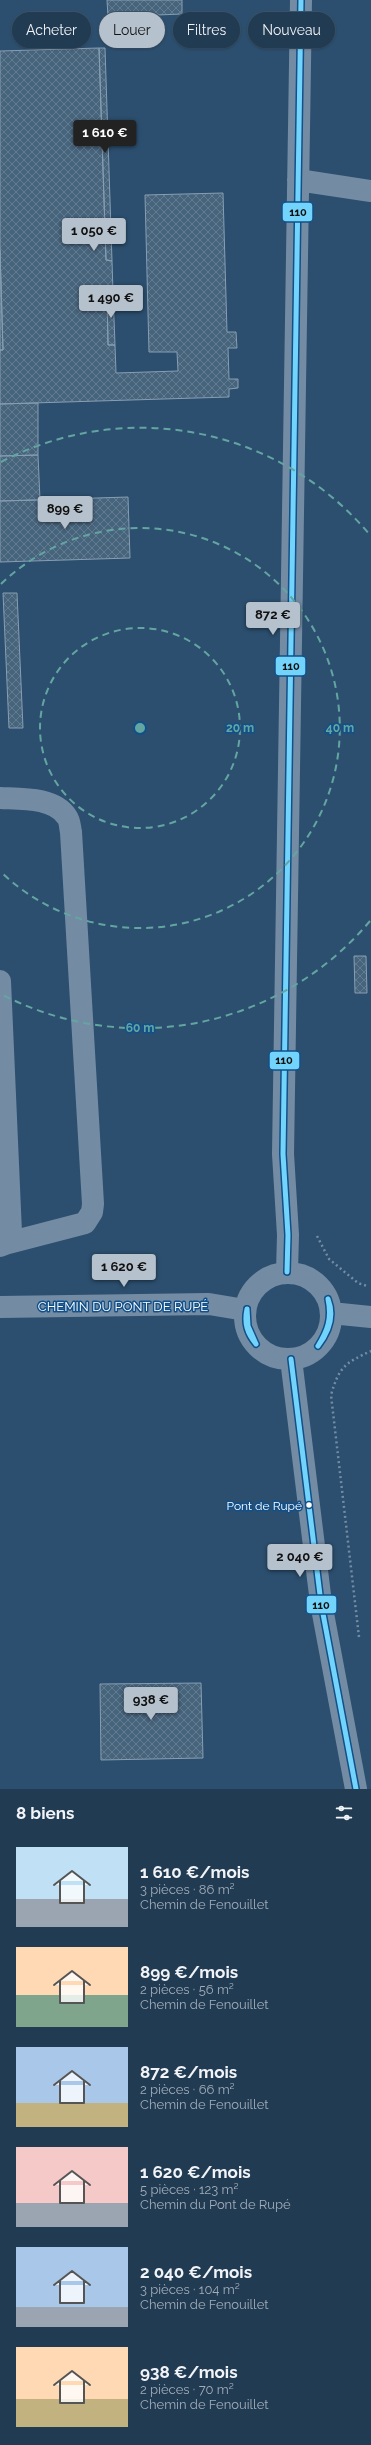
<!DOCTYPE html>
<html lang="fr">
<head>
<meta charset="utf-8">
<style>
  body { margin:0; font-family:Raleway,sans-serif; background:#2d465d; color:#f1f3f6; height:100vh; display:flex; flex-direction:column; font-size:15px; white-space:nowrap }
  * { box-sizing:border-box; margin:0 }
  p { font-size:13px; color:#a2adb8 }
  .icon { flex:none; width:22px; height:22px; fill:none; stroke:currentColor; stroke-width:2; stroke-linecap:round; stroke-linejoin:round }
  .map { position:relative; height:1789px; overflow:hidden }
  .panel { display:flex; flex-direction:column; background:#213b53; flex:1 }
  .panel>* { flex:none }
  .top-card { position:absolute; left:12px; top:12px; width:347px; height:36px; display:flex; gap:8px }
  .price { position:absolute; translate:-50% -34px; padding:0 9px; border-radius:4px; background:#b5c1cd; color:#111; font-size:13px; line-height:26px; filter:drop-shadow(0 1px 2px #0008) }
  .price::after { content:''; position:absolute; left:50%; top:24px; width:12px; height:9px; margin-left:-6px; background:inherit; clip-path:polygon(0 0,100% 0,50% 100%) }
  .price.active { background:#222; color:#fff }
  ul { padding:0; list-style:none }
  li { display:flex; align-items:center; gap:12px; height:100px; padding:0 16px }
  li span { display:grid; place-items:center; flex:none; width:112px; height:80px; border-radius:0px; color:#555 }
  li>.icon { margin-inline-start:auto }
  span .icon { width:48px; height:48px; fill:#fffc; stroke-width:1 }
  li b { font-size:17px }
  h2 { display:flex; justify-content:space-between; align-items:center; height:48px; padding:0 16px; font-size:17px }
  .tag { padding:0 14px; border-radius:18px; background:#213b53; box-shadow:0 1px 3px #0004,0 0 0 1px #3e556a; font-size:14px; line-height:36px }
  .tag.active { background:#b5c1cd; color:#111 }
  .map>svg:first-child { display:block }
  .building { fill:url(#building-cross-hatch); stroke:#879eb2 }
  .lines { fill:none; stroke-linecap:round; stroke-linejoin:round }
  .path { stroke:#738ca4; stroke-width:2.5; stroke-dasharray:2 3; stroke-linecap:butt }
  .minor { stroke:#738ca4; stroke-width:22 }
  .bus-1-casing { stroke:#11508a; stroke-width:8 }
  .bus-1 { stroke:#73d4fb; stroke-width:5 }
  .ring { fill:none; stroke:#63a6a1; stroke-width:2; stroke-dasharray:7 5 }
  .bus-dot { fill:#fff; stroke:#11508a; stroke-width:1.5 }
  .labels { text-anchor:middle; stroke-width:3; stroke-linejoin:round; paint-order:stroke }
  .bus-label { font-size:12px; fill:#fff; stroke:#11508a; text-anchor:end }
  .street-label { font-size:13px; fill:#fff; stroke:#11508a }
  .centre { fill:#63a6a1; stroke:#11508a; stroke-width:2 }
  .ring-label { font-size:12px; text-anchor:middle; font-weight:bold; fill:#63a6a1; stroke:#11508a; stroke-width:3; stroke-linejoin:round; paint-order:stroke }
  .line-badge { stroke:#11508a; stroke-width:1.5 }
  .pale-badge-label { font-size:11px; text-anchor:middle; font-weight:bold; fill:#111 }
</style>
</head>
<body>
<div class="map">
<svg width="371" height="1789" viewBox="0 0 371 1789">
  <defs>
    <pattern id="building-cross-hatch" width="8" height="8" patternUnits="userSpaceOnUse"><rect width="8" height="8" fill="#47647d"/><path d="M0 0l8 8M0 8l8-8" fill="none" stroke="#637b90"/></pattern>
  </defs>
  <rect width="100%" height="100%" fill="#2c4f6f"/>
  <!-- building -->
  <path class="building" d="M107,0h75v14l-74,3z
    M99,48h6l7,213 -6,-1z
    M99,48l7,212 6,1 1,31 -6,1 1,52h7l1,28 62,-2 -1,-19h-28l-4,-157 78,-2 4,139h9l1,16h-9l1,31h9v9l-9,1v8l-229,7v-54h3l-3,-100v-199z
    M0,250l3,100h-3z
    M113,292l2,53h-7l-1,-52z
    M38,403v52l-38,1v-52z
    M38,455l2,45 -40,1v-45z
    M128,497l2,61 -130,4v-61z
    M3,593h14l6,135h-14z
    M354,956h12l1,37h-12z
    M201,1683l2,75 -102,2 -1,-76z"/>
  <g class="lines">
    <!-- path -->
    <path class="path" d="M317,1236l12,23 29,24 9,3
      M359,1637l-28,-242c8,-28 14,-32 40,-44"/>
    <!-- minor -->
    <path class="minor" d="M298,180l73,11
      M0,798c21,1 54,-1 67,19 3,4 3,11 4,15l22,372 -1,8 -7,11 -77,20
      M0,981l11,252 -3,10 -8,3
      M287,1272l1,-37 -5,-81 18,-1154
      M245 1316a43 43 0 1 1 86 0a43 43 0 1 1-86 0Z
      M0,1307l209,-3 36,6
      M331,1313l40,4
      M291,1359l30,244 35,186"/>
    <defs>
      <path id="bus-1" d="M287,1272l1,-37 -5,-81 18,-1154
        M247,1309l1,17 8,18
        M247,1309c-3,14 0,24 9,35
        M318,1346c10,-16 14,-28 10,-47
        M318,1346c11,-14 17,-29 10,-47
        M291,1359l30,244 35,186"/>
    </defs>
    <!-- bus-1 casing -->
    <use href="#bus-1" class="bus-1-casing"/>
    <!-- bus-1 -->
    <use href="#bus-1" class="bus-1"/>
  </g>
  <!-- distance rings -->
  <g class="ring">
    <circle cx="140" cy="728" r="100"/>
    <path d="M1 584A200 200 0 1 1 1 872"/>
    <path d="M370 921A300 300 0 0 1 1 994M1 462A300 300 0 0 1 370 535"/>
  </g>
  <!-- markers -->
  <circle class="bus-dot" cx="309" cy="1505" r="3.5"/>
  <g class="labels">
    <!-- bus labels -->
    <g class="bus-label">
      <text x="302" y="1510">Pont de Rupé</text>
    </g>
    <!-- street labels -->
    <g class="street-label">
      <text x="123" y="1311">CHEMIN DU PONT DE RUPÉ</text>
    </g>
  </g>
  <circle cx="140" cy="728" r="6" class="centre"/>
  <g class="ring-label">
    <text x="240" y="732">20 m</text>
    <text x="340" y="732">40 m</text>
    <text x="140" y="1032">60 m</text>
  </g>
  <g class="line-badge">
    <rect x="282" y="202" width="31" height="20" rx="4" fill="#73d4fb"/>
    <rect x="275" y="656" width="31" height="20" rx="4" fill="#73d4fb"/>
    <rect x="269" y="1051" width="31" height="19" rx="4" fill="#73d4fb"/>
    <rect x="306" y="1595" width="31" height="19" rx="4" fill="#73d4fb"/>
  </g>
  <g class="pale-badge-label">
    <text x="298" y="216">110</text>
    <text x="291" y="670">110</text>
    <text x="284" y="1064">110</text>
    <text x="321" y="1609">110</text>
  </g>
</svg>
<b class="price active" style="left:105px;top:154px">1 610 €</b>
<b class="price" style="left:94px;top:252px">1 050 €</b>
<b class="price" style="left:111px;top:319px">1 490 €</b>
<b class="price" style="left:65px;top:530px">899 €</b>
<b class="price" style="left:273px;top:636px">872 €</b>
<b class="price" style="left:124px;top:1288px">1 620 €</b>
<b class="price" style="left:300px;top:1578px">2 040 €</b>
<b class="price" style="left:151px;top:1721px">938 €</b>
<div class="top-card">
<a class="tag">Acheter</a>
<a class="tag active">Louer</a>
<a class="tag">Filtres</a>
<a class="tag">Nouveau</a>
</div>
</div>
<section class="panel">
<h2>8 biens<svg class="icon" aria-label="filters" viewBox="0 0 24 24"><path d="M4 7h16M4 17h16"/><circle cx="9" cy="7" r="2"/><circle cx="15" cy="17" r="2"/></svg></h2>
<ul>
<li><span style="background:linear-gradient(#bfe0f5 65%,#9aa5b1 0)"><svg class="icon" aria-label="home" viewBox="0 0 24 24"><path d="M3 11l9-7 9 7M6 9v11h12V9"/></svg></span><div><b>1 610 €/mois</b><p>3 pièces · 86 m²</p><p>Chemin de Fenouillet</p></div></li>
<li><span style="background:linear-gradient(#ffd9b3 60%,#7fa58c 0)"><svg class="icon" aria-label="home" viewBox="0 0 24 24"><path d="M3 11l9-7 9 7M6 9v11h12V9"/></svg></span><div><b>899 €/mois</b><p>2 pièces · 56 m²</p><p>Chemin de Fenouillet</p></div></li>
<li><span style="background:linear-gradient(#a9c7e8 70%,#c2b280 0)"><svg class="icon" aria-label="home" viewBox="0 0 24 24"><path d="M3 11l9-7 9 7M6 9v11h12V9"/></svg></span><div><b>872 €/mois</b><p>2 pièces · 66 m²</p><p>Chemin de Fenouillet</p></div></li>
<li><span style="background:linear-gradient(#f6c9c9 70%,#9aa5b1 0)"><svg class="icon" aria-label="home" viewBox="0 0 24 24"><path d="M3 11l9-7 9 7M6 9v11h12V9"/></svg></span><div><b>1 620 €/mois</b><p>5 pièces · 123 m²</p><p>Chemin du Pont de Rupé</p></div></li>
<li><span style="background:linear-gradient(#a9c7e8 75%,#9aa5b1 0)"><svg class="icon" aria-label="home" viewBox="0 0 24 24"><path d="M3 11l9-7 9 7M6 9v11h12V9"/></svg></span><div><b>2 040 €/mois</b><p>3 pièces · 104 m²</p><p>Chemin de Fenouillet</p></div></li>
<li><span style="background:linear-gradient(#ffd9b3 65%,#c2b280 0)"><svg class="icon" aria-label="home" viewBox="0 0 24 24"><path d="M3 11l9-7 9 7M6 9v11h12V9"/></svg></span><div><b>938 €/mois</b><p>2 pièces · 70 m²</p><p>Chemin de Fenouillet</p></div></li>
</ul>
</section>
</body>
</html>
